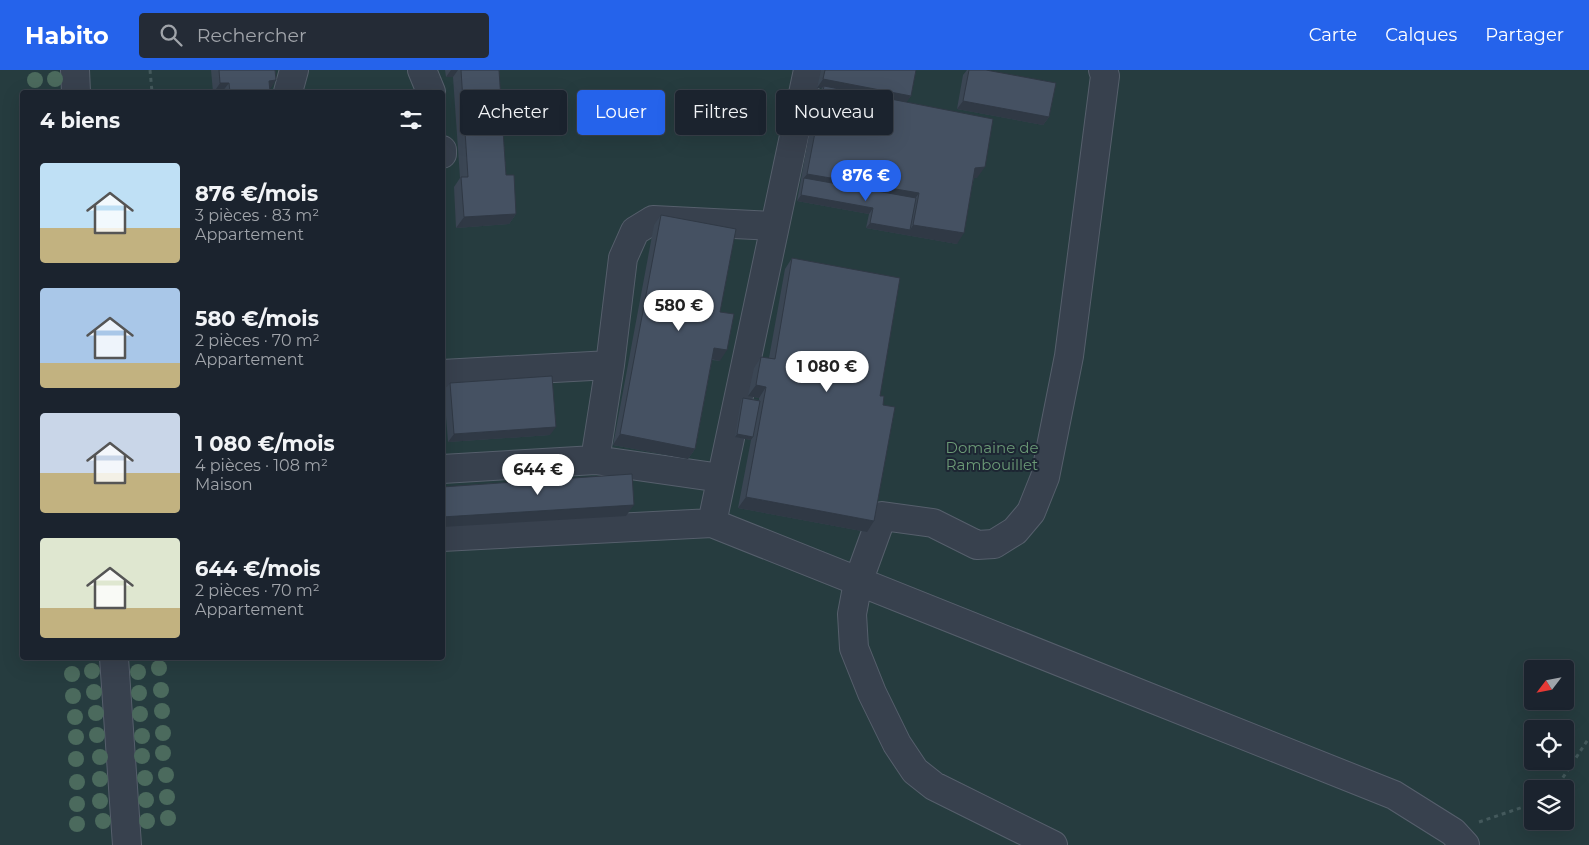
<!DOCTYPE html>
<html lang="fr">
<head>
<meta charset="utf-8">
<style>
  body { margin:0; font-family:Montserrat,sans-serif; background:#242b36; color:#f1f3f6; height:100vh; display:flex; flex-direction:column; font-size:19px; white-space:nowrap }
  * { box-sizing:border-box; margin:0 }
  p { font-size:16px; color:#a0a4aa }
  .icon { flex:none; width:28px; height:28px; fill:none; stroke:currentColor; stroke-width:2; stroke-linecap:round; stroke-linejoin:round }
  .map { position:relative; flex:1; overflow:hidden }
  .drawer { position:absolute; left:20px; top:20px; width:425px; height:570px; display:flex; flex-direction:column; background:#1b232e; border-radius:5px; box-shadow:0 5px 20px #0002,0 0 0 1px #39404a }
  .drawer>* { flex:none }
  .guide { position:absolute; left:460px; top:20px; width:475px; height:45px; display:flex; gap:10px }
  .needle { width:32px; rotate:238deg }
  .controls { position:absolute; left:1524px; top:590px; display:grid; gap:10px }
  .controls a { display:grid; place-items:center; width:50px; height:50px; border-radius:5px; background:#1b232e; box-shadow:0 5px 20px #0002,0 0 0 1px #39404a; font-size:25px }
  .price { position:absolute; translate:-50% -42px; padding:0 11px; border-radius:18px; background:#fff; color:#222; font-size:16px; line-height:32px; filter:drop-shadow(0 1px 2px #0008) }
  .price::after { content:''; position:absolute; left:50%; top:30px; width:15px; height:11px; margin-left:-8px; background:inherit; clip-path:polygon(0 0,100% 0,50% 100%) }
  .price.selected { background:#2563eb; color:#fff }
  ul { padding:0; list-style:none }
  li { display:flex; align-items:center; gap:15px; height:125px; padding:0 20px }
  li span { display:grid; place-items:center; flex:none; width:140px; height:100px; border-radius:5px; color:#555 }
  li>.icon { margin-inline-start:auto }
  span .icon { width:60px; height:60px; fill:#fffc; stroke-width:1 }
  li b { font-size:21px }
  h2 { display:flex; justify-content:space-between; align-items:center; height:60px; padding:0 20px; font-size:21px }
  .chip { padding:0 18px; border-radius:5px; background:#1b232e; box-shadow:0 5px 20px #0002,0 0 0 1px #39404a; font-size:18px; line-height:45px }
  .chip.selected { background:#2563eb; color:#fff }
  header { display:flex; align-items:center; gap:30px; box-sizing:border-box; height:70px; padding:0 25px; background:#2563eb; color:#fff }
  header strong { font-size:24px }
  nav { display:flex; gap:28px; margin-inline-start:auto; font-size:18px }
  .search { width:350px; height:45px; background:#242b36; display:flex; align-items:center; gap:12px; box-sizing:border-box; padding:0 18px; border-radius:5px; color:#a0a4aa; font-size:19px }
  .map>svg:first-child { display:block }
  .green { fill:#263c3f; fill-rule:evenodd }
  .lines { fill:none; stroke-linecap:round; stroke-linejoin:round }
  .minor-casing { stroke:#565f6c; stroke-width:30 }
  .path { stroke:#44595c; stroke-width:3; stroke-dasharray:4 4; stroke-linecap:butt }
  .minor { stroke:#38414e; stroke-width:28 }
  .tree { fill:#4b6a5d }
  .wall { fill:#3b4654 }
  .shaded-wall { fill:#303945 }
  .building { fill:#455162; stroke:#303945 }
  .labels { text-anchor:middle; stroke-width:4; stroke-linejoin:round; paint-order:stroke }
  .park-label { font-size:15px; fill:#6b9a76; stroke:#1d2633 }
</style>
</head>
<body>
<header>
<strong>Habito</strong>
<div class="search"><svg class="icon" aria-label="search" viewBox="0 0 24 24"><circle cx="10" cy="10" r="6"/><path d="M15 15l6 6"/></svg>Rechercher</div>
<nav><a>Carte</a><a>Calques</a><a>Partager</a></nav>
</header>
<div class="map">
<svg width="1589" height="775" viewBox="0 0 1589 775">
  <rect width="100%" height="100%" fill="#242f3e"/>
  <!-- green -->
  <path class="green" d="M0,0h1589v775h-1589zM22,22h420v566h-420zM1532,599h33v32h-33zM1532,659h33v32h-33zM1532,719h33v32h-33z"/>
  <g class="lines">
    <defs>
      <path id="minor" d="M75,0l1,22
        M422,0l9,22
        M288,22l6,-22
        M442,80v4
        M442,304l168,-9 13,-107 12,-27 18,-11 121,6
        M595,390l15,-95
        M442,399l153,-9 126,18
        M712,453l96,-453
        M442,467l270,-14 682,272 59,37 12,13
        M114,588l13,187
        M1053,775l-119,-59 -19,-15 -18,-27 -25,-51 -18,-45 -2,-34 6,-32 24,-66 51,7 44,22 17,-1 21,-13 16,-19 14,-35 24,-121 36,-280 -2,-6"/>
    </defs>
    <!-- minor casing -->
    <use href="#minor" class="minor-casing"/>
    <!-- path -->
    <path class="path" d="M150,0l2,22
      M1552,719l6,-4 31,-47
      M1479,752l53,-18"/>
    <!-- minor -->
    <use href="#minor" class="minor"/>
  </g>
  <!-- trees -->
  <g class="tree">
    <circle cx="55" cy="9" r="8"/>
    <circle cx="35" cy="10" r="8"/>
    <circle cx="159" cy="598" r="8"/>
    <circle cx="92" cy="601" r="8"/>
    <circle cx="138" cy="602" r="8"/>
    <circle cx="72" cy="604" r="8"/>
    <circle cx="161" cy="620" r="8"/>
    <circle cx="94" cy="622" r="8"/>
    <circle cx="139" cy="623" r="8"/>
    <circle cx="73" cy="626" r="8"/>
    <circle cx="162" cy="641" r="8"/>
    <circle cx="96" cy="643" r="8"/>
    <circle cx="140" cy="644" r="8"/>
    <circle cx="75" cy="647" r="8"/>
    <circle cx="163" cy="663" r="8"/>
    <circle cx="97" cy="665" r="8"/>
    <circle cx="142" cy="666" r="8"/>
    <circle cx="76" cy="667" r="8"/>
    <circle cx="163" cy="683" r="8"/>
    <circle cx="142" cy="686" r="8"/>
    <circle cx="100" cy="687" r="8"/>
    <circle cx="76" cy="689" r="8"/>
    <circle cx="166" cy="705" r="8"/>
    <circle cx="145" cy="708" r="8"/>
    <circle cx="100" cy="709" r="8"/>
    <circle cx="77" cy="712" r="8"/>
    <circle cx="167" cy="727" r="8"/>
    <circle cx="146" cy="730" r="8"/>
    <circle cx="100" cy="731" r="8"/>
    <circle cx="77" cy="734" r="8"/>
    <circle cx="168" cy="748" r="8"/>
    <circle cx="103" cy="751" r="8"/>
    <circle cx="147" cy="751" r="8"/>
    <circle cx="77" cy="754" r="8"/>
  </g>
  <!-- wall -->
  <path class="wall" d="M211,0h64l1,10 -7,10 1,2h-57z
    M445,0h55l-1,1 7,104 10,39 -7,10 -53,4 -2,-41 6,-9 -7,-101h-7z
    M821,0h95l-5,26 -5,6 71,76h-3l-17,66 -91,-16 3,-14 -72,-13 19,-105 6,-8h-5z
    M967,0h19l63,47 -6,8 -86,-16 6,-34z
    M661,145l59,97v49l-8,-1 -17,89 -7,10 -75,-14 41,-220z
    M792,188l88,138 3,9 -16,127 -129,-24 13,-68 -16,-3 6,-37 2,-2 16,2v-2l-11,-2 6,-28 7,-11 8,1 16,-89z
    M450,313l100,52 -102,7 -4,-51z"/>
  <!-- shaded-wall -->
  <path class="shaded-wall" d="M451,0h7l-5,7h-7z
    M823,9l88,17 -6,8 -81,-18 -2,2h-5z
    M276,10l-7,11v-10z
    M220,13h9l-7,9h-8z
    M963,31l86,16 -6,8 -86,-16z
    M985,97l-8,11 -9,1 7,-11z
    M807,104l112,19 -7,10 -108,-25z
    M801,125l72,13 -4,6 -72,-13z
    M516,144l-7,10 -53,4 8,-11z
    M870,153l40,7 3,-5 51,8 -7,11 -91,-16z
    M714,278l13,2 -7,11 -13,-3z
    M756,315l10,2 -7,11 -11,-2z
    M556,357l-6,8 -102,7 6,-8z
    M620,364l75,15 -7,10 -75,-14z
    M737,364l16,3 -2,3 -16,-3z
    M746,427l128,24 -7,11 -129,-24z
    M634,435l-8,11 -184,11v-10z"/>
  <!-- building -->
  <path class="building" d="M219,0h56l1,10 -7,1 1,11h-40l-1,-9h-9z
    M461,0h38l7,105h8l2,39 -52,3 -3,-40h7z
    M825,0h91l-5,26 -88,-17z
    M969,0h17l70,13 -7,34 -86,-16z
    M824,16l169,33 -8,48 -10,1 -11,65 -51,-8 6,-32 -112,-19z
    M804,108l112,20 -6,32 -40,-7 3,-15 -72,-13z
    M661,145l75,14 -16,83 14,2 -7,36 -13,-2 -19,101 -75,-15z
    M792,188l108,20 -20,118h4l-1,9 12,2 -21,114 -128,-24 20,-110 -10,-2 2,-12 3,-16 14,2z
    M552,306l4,51 -102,7 -4,-51z
    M743,328l17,3 -7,36 -16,-3z
    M632,404l2,31 -192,12v-30z"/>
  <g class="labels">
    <!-- park labels -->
    <g class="park-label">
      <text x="992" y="383">Domaine de<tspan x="992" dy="17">Rambouillet</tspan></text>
    </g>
  </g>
</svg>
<div class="controls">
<a><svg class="needle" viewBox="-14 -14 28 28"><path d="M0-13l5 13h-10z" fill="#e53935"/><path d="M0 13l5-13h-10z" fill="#a0a4aa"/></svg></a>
<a><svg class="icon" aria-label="locate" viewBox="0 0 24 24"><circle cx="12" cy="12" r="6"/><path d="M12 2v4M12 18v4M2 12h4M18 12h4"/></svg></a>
<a><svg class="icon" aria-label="layers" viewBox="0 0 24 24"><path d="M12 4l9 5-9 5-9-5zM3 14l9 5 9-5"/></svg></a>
</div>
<b class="price selected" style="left:866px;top:132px">876 €</b>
<b class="price" style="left:679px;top:262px">580 €</b>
<b class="price" style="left:827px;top:323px">1 080 €</b>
<b class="price" style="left:538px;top:426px">644 €</b>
<div class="guide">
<a class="chip">Acheter</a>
<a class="chip selected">Louer</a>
<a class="chip">Filtres</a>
<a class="chip">Nouveau</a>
</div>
<section class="drawer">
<h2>4 biens<svg class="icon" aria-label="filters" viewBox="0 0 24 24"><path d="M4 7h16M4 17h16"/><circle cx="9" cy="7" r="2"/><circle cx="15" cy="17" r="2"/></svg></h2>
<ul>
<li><span style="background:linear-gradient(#bfe0f5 65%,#c2b280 0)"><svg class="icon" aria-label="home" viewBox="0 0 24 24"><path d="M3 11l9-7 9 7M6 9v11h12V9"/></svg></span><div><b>876 €/mois</b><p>3 pièces · 83 m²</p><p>Appartement</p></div></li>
<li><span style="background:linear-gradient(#a9c7e8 75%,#c2b280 0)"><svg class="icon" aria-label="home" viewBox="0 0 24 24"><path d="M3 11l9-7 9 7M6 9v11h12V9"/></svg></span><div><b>580 €/mois</b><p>2 pièces · 70 m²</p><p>Appartement</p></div></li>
<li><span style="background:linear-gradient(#c9d6e8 60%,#c2b280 0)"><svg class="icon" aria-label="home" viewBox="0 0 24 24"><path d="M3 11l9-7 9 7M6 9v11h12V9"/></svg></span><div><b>1 080 €/mois</b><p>4 pièces · 108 m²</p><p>Maison</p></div></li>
<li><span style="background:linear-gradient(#dfe7d0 70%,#c2b280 0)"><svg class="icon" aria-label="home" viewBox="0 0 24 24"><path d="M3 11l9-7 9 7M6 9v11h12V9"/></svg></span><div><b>644 €/mois</b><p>2 pièces · 70 m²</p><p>Appartement</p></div></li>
</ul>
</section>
</div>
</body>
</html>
